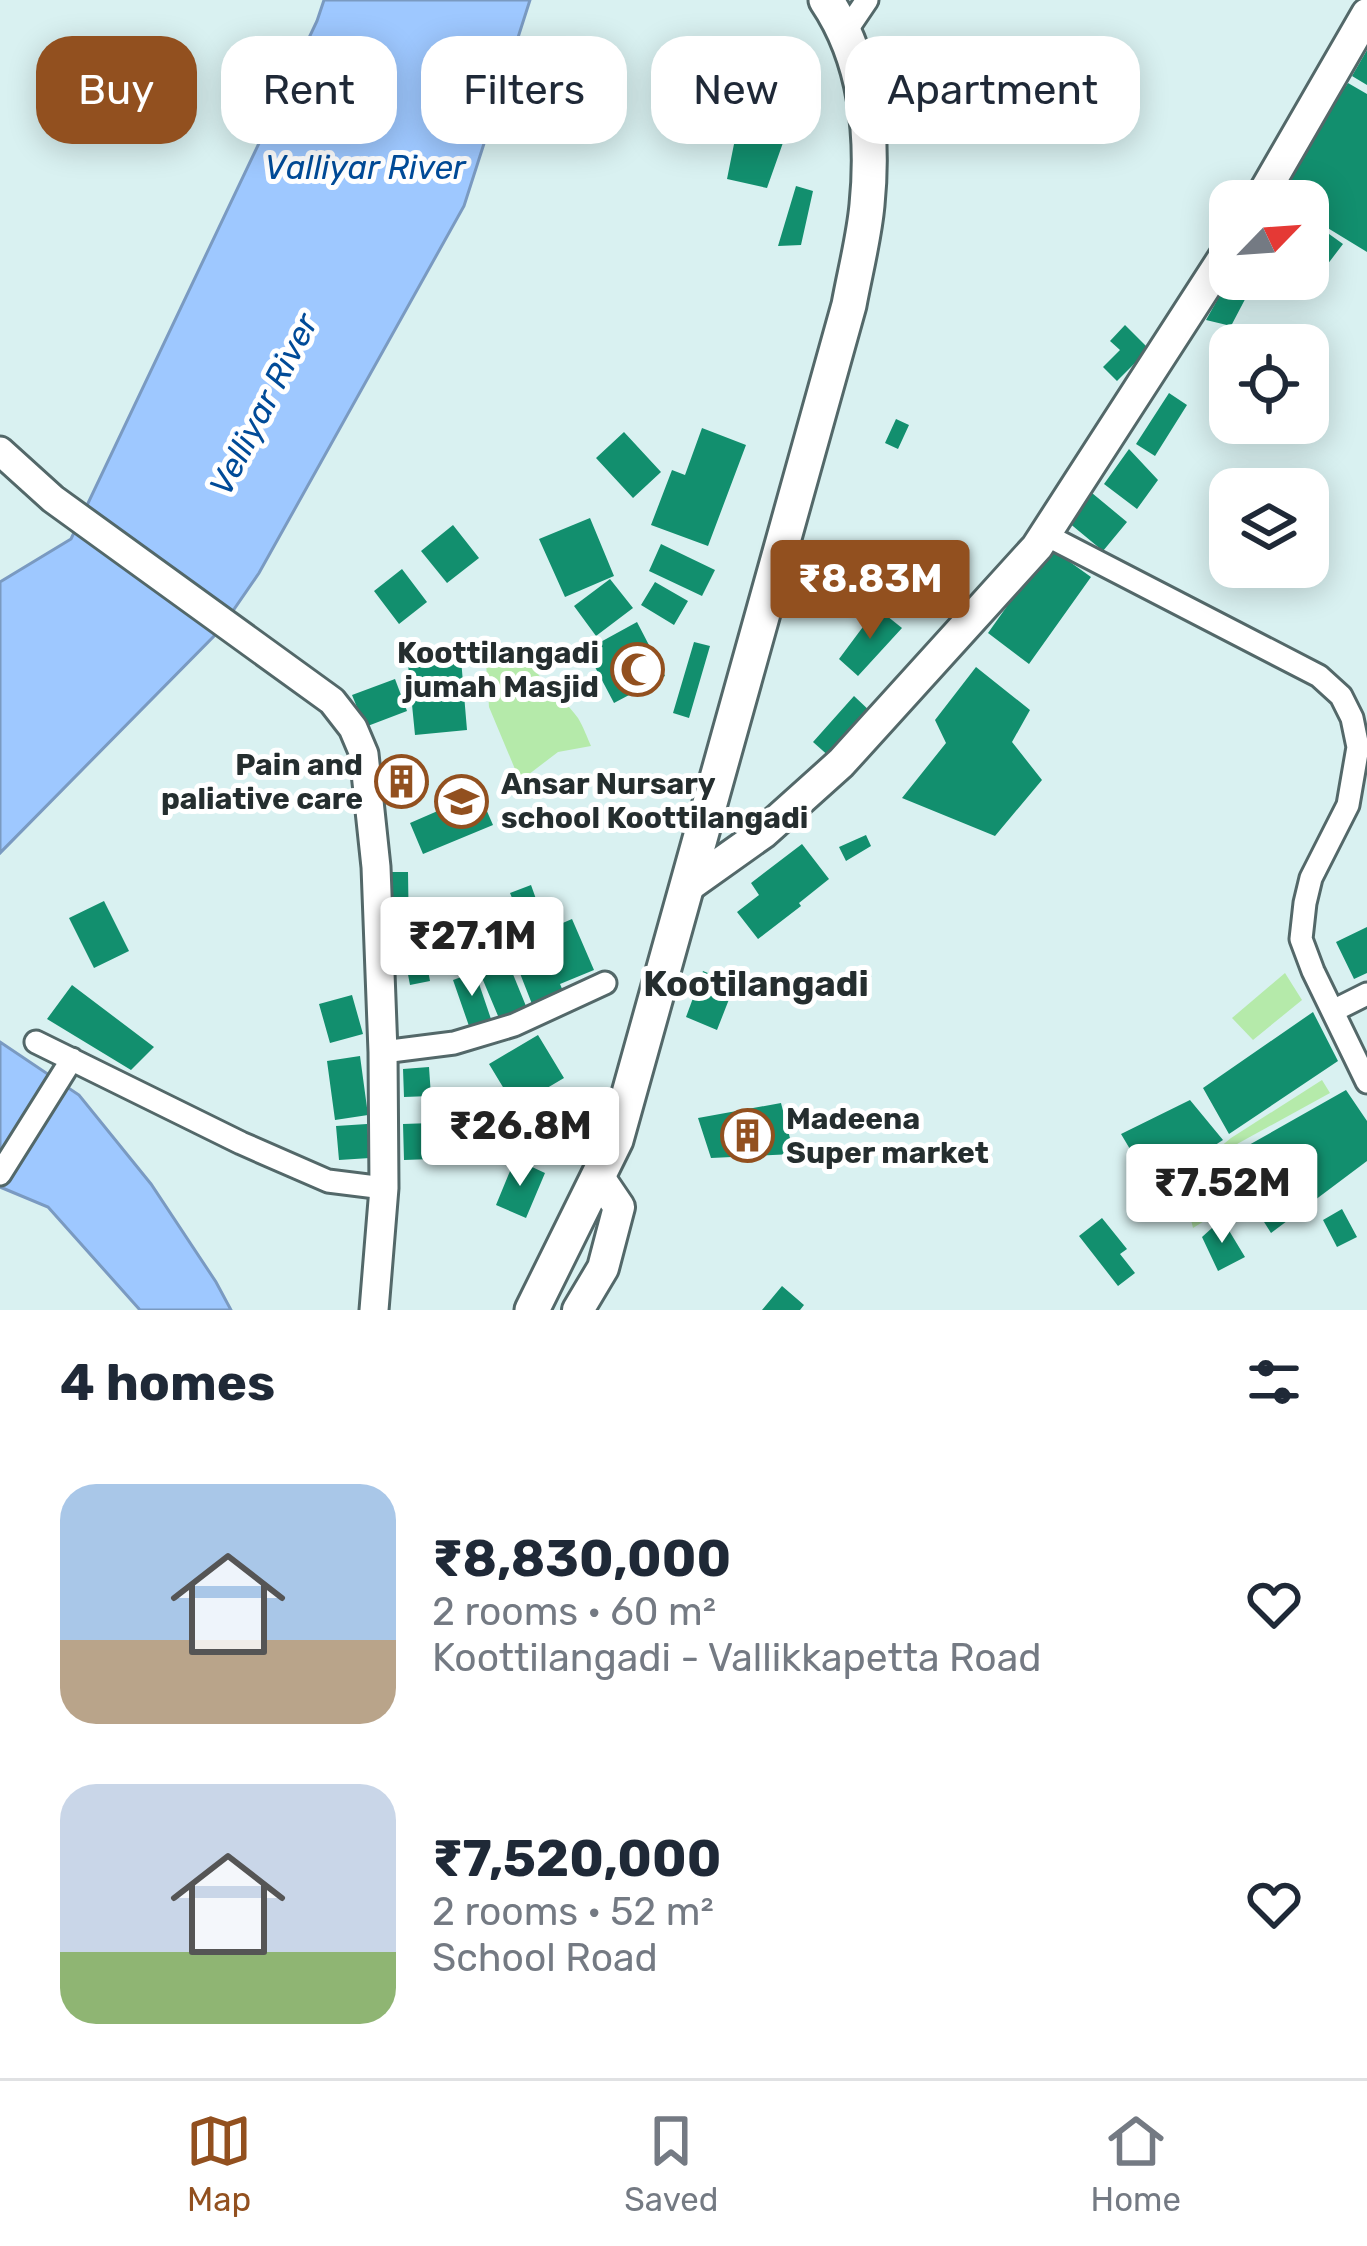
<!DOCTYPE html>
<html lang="en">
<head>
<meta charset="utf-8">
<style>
  body { margin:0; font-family:Rubik,sans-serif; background:#f2f2f3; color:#1f2937; height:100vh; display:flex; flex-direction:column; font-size:45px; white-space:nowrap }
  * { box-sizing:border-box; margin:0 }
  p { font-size:39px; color:#747a83 }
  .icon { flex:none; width:66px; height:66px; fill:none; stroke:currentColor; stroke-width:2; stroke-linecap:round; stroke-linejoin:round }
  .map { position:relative; height:1310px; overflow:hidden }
  .drawer { display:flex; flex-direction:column; background:#fff; flex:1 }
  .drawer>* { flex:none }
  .banner { position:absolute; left:36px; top:36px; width:1296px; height:108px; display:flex; gap:24px }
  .needle { width:78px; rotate:65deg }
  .tools { position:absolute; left:1209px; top:180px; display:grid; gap:24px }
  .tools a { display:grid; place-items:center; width:120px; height:120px; border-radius:24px; background:#fff; box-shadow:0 6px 30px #0003; font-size:60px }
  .price { position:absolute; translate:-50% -102px; padding:0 27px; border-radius:12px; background:#fff; color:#222; font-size:39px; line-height:78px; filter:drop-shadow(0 3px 6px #0008) }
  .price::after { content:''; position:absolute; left:50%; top:72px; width:36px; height:27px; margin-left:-18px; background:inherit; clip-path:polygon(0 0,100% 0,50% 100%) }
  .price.current { background:#92501f; color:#fff }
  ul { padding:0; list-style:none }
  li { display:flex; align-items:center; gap:36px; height:300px; padding:0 60px }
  li span { display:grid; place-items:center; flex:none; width:336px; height:240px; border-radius:36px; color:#555 }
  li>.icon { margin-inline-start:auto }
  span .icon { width:144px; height:144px; fill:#fffc; stroke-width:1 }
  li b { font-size:51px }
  h2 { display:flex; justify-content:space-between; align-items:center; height:144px; padding:0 60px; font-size:51px }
  .tag { padding:0 42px; border-radius:36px; background:#fff; box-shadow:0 6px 30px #0003; font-size:42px; line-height:108px }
  .tag.current { background:#92501f; color:#fff }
  .tabs { display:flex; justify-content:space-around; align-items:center; height:168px; border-top:3px solid #e0e1e3; background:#fff; font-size:33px; color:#747a83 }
  .tabs a { display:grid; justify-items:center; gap:6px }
  .tabs .current { color:#92501f }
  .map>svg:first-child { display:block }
  .green { fill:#b5eaaa }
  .water { fill:#9ec8ff; stroke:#7a9ac1; stroke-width:3 }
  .building { fill:#128f6e }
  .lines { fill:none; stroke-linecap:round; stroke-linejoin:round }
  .minor-casing { stroke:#536869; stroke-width:27 }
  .tertiary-casing { stroke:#536869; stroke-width:33 }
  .secondary-casing { stroke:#536869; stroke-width:36 }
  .trunk-casing { stroke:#536869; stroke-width:39 }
  .minor { stroke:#fff; stroke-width:21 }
  .tertiary { stroke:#fff; stroke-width:27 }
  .secondary { stroke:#fff; stroke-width:30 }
  .trunk { stroke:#fff; stroke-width:33 }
  .labels { text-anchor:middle; stroke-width:10; stroke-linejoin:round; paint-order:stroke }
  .poi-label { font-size:30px; font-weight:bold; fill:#252e2f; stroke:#fff; text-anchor:end }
  .water-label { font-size:33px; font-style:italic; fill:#004b98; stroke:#fff }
  .quarter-label { font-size:36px; font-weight:bold; fill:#252e2f; stroke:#fff }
</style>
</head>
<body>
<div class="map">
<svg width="1367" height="1310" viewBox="0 0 1367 1310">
  <rect width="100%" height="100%" fill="#d9f1f1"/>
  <!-- green -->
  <path class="green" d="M520,645c12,31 39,47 58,73 5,8 9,19 13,28l-33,6 -38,29 -31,-74 -4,-59z
    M1285,973l17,27 -49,40 -21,-22z
    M1322,1080l8,13 -102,56 -3,59 -32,20 -12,-49 50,-41z"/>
  <!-- water -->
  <path class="water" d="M324,0h206l-66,206 -205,367 -40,58 -219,222v-271l71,-43 246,-518z
    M0,1042l79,53 72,89 65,98 15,28h-91l-92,-103 -48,-20z"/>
  <!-- building -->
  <path class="building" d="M1367,50v35l-15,-9z
    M1348,83l19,11v158l-59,-36v-15h-25l-5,-3 23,-50z
    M739,119l46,18 -18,51 -40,-9z
    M796,186l17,5 -12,54 -23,1z
    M1311,221l32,23 -16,21 -19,-13v-26z
    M1229,279h9l14,7 -21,40 -25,-6z
    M1125,325l24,24 -32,32 -14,-14 17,-17 -10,-9z
    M1169,393l18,12 -32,51 -19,-12z
    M896,419l13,6 -11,24 -13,-6z
    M702,428l44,17 -38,101 -57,-21 21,-55 13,5z
    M624,432l37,40 -28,26 -37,-40z
    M1129,449l29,31 -21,29 -33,-25z
    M1092,493l35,29 -24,29 -35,-29z
    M590,518l24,58 -49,21 -26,-58z
    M453,525l26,33 -32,25 -26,-32z
    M661,544l54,26 -13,26 -53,-25z
    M1049,547l42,30 -62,87 -41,-31z
    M402,569l25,33 -28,22 -25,-33z
    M610,579l23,29 -37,28 -22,-30z
    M655,582l33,19 -14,24 -33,-20z
    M877,608l25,20 -44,48 -19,-17z
    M637,622l28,54 -51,27 -28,-53z
    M694,642l16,4 -21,72 -16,-5z
    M461,659l6,71 -52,5 -7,-71z
    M976,667l54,43 -18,32 30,38 -47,56 -93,-38 44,-55 -11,-23z
    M395,679l12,32 -42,16 -13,-32z
    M854,696l18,17 -41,45 -18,-16z
    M420,762l9,23 -45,17 -8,-23z
    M479,793l14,32 -70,29 -13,-31z
    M866,835l5,11 -25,15 -7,-14z
    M802,844l27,35 -30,24 2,3 -43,33 -21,-27 22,-17 -8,-12z
    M387,872h21l1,68 -20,1z
    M531,885l9,25 -20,8 -10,-25z
    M104,901l25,50 -35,17 -25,-50z
    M572,919l22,51 -34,14 3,7 -31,13 -20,-51 28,-12 -3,-7z
    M1367,927v46l-13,6 -18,-37z
    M495,945l7,12 -23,11 -6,-12z
    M426,960l4,21 -20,4 -4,-21z
    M508,962l20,49 -27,12 -21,-50z
    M703,971l32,13 -18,46 -31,-13z
    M475,972l16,47 -22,7 -16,-46z
    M72,985l82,62 -23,23 -84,-51z
    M352,995l11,39 -33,9 -11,-39z
    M1313,1012l25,49 -109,73 -26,-46z
    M538,1035l26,43 -49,29 -26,-43z
    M360,1056l8,59 -33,5 -8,-59z
    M429,1067l2,29 -27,1 -1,-28z
    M1346,1090l21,31v40l-96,72 -24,-38 7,-7 -14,-38z
    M1190,1100l33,40 -71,46 -31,-52z
    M781,1103l13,51 -83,4 -13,-40z
    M529,1116l32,3 -2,30 -32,-2z
    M432,1123v36l-28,1 -1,-36z
    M367,1124l3,34 -31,2 -3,-34z
    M515,1159l30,14 -19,45 -30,-13z
    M1166,1177l21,26 -32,18 -15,-22z
    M1342,1209l15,28 -20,10 -14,-27z
    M1102,1218l25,31 -7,5 15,19 -17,13 -39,-50z
    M1222,1219l23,38 -27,14 -16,-34z
    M782,1286l22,19 -4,5h-38z"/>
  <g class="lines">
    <defs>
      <path id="minor" d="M844,34l23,-34
        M1046,535l273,141 22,20 11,22 6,29 -10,58 -37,73 -6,25 -4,36 12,32 54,111
        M1333,1011l34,-17
        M36,1042l205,101 87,38 56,7
        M383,1052l71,-9 60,-18 91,-42
        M0,1174l72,-115"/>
      <path id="tertiary" d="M0,451l53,48 279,202 21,27 11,26 12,113 7,185 1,136 -10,122"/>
      <path id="secondary" d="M1259,201l108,-187
        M687,887l76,-54 78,-70 196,-216 193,-299
        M578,1310l25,-42 16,-61 -21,-31"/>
      <path id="trunk" d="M532,1310l84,-170 233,-835c6,-33 15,-67 18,-100 7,-70 -1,-146 -41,-205"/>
    </defs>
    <!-- minor casing -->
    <use href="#minor" class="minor-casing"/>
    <!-- tertiary casing -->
    <use href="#tertiary" class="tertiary-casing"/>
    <!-- secondary casing -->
    <use href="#secondary" class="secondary-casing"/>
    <!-- trunk casing -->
    <use href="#trunk" class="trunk-casing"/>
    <!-- minor -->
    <use href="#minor" class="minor"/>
    <!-- tertiary -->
    <use href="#tertiary" class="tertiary"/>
    <!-- secondary -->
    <use href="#secondary" class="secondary"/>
    <!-- trunk -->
    <use href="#trunk" class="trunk"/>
  </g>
  <!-- icons -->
  <defs>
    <symbol id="mosque-ring" viewBox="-11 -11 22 22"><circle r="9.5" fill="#fff" stroke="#92501f" stroke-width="1.5"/><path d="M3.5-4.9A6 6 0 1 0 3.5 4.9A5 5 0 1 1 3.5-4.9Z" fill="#92501f"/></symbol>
    <symbol id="building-ring" viewBox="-11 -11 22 22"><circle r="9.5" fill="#fff" stroke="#92501f" stroke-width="1.5"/><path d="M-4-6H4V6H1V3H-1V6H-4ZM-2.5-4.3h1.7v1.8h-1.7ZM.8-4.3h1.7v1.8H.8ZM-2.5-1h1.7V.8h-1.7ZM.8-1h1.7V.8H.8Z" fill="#92501f"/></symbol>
    <symbol id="school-ring" viewBox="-11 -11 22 22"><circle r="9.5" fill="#fff" stroke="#92501f" stroke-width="1.5"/><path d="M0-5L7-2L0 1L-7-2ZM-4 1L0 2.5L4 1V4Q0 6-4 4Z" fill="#92501f"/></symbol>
  </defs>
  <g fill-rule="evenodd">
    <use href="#mosque-ring" x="608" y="640" width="59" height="59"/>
    <use href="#building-ring" x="372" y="752" width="59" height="59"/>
    <use href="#school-ring" x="432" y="772" width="59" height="59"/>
    <use href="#building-ring" x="718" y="1106" width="59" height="59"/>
  </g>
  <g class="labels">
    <!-- poi labels -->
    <g class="poi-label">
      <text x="599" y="663">Koottilangadi<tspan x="599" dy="34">jumah Masjid</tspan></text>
      <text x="363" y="775">Pain and<tspan x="363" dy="34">paliative care</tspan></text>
      <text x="501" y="794" text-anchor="start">Ansar Nursary<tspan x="501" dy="34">school Koottilangadi</tspan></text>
      <text x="786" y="1129" text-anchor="start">Madeena<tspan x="786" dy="34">Super market</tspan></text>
    </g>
    <!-- water labels -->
    <g class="water-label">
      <text x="365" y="179">Valliyar River</text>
      <text transform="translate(263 404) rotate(-63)" y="12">Velliyar River</text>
    </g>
    <!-- quarter labels -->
    <g class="quarter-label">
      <text x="756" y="996">Kootilangadi</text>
    </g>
  </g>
</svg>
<div class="tools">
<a><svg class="needle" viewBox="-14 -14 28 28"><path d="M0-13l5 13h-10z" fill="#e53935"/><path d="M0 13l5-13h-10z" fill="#747a83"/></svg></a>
<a><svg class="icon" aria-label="locate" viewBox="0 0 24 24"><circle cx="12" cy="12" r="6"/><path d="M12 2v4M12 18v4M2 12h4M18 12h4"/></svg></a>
<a><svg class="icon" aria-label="layers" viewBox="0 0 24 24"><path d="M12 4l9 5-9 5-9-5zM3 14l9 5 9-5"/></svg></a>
</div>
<b class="price current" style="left:870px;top:642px">₹8.83M</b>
<b class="price" style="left:472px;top:999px">₹27.1M</b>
<b class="price" style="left:520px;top:1189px">₹26.8M</b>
<b class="price" style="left:1222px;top:1246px">₹7.52M</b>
<div class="banner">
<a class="tag current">Buy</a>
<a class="tag">Rent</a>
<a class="tag">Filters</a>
<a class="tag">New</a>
<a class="tag">Apartment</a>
</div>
</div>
<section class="drawer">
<h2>4 homes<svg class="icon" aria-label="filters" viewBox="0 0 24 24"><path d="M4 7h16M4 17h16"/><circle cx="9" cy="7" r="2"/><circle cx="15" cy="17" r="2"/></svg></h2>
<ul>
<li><span style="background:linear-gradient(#a9c7e8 65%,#b9a48a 0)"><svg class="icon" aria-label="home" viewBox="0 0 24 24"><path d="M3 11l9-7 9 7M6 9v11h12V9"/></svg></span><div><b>₹8,830,000</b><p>2 rooms · 60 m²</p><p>Koottilangadi - Vallikkapetta Road</p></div><svg class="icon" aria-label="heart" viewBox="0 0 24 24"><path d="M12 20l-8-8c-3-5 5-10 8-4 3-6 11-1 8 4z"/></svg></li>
<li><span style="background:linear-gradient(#c9d6e8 70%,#8fb573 0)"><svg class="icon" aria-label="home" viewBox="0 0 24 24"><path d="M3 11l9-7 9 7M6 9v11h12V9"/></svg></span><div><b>₹7,520,000</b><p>2 rooms · 52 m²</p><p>School Road</p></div><svg class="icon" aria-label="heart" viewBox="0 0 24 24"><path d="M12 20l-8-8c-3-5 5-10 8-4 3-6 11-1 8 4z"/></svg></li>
</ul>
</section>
<nav class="tabs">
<a class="current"><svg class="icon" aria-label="map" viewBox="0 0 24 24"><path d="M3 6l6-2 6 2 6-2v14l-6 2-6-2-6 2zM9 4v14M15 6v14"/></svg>Map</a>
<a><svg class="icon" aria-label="saved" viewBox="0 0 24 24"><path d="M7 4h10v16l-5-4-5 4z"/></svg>Saved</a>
<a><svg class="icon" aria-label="home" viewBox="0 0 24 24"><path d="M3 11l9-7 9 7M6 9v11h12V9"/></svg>Home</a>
</nav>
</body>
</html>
